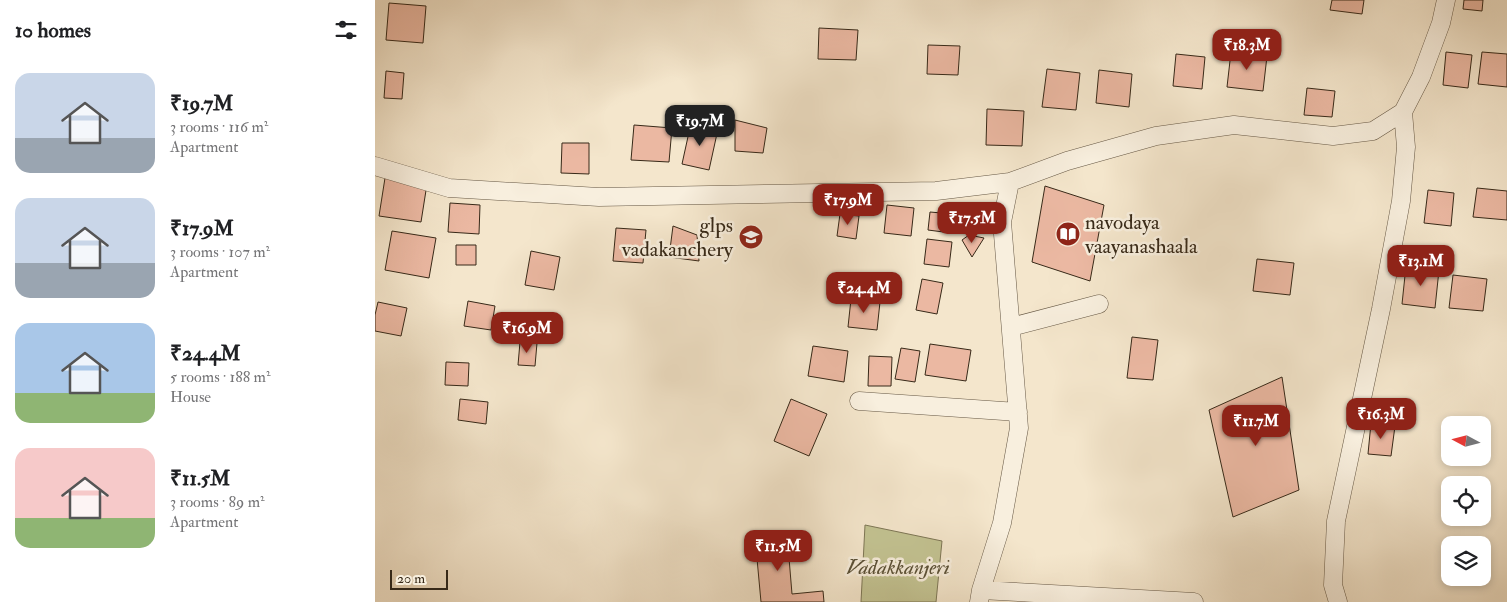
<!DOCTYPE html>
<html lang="en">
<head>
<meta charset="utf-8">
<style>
  body { margin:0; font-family:"IM FELL Double Pica",serif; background:#f6f6f6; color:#202124; height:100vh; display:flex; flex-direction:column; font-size:19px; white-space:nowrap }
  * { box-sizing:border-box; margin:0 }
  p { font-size:16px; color:#757577 }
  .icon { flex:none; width:28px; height:28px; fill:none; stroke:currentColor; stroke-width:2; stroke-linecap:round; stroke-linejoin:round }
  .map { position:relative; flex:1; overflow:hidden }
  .details { display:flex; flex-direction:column; background:#fff; width:375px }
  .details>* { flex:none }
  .needle { width:32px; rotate:277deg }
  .fabs { position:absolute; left:1066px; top:416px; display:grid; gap:10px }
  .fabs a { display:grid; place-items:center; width:50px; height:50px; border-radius:10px; background:#fff; box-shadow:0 2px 8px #0003; font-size:25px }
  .scale { position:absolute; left:15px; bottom:12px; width:58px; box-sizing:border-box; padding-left:5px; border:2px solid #372918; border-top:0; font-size:14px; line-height:18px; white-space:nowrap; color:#372918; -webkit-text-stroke:4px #f8efde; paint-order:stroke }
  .price { position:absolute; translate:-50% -42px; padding:0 11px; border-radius:10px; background:#8f2418; color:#fff; font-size:16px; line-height:32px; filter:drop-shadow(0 1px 2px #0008) }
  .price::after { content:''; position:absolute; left:50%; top:30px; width:15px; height:11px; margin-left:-8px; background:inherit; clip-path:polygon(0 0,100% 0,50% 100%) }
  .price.on { background:#222; color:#fff }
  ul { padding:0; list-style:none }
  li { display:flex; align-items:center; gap:15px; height:125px; padding:0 15px }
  li span { display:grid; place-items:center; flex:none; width:140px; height:100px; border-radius:15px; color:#555 }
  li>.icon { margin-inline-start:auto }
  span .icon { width:60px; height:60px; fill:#fffc; stroke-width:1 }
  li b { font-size:21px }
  h2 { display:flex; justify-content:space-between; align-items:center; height:60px; padding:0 15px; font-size:21px }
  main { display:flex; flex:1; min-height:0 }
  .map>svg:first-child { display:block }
  .green { fill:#c3c392; stroke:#7d7655 }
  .building { fill:#ebb8a2; stroke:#372918 }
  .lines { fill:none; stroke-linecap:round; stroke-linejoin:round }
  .minor-casing { stroke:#665845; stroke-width:19 }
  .minor { stroke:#f8efde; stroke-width:18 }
  .labels { text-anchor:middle; stroke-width:5; stroke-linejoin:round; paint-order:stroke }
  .poi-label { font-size:21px; fill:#372918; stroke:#f8efde; text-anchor:start }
  .park-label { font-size:21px; font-style:italic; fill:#5a5036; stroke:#f8efde }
</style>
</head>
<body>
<main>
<section class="details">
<h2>10 homes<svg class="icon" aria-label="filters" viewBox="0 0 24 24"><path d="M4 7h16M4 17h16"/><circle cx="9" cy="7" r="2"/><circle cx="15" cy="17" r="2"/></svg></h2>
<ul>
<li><span style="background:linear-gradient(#c9d6e8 65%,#9aa5b1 0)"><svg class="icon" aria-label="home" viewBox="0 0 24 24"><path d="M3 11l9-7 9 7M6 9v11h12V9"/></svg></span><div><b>₹19.7M</b><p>3 rooms · 116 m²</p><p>Apartment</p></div></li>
<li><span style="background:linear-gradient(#c9d6e8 65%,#9aa5b1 0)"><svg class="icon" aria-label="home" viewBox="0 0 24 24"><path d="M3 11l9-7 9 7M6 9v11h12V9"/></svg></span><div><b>₹17.9M</b><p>3 rooms · 107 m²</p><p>Apartment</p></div></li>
<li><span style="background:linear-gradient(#a9c7e8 70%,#8fb573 0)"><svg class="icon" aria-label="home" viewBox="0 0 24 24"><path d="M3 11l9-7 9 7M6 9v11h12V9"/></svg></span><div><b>₹24.4M</b><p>5 rooms · 188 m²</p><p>House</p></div></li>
<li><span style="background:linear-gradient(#f6c9c9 70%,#8fb573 0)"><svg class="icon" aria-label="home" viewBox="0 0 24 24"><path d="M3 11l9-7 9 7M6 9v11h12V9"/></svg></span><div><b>₹11.5M</b><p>3 rooms · 89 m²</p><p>Apartment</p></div></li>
</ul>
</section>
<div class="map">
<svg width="1132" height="602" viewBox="0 0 1132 602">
  <rect width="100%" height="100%" fill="#f4e6cc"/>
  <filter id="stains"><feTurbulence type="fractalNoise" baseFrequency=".004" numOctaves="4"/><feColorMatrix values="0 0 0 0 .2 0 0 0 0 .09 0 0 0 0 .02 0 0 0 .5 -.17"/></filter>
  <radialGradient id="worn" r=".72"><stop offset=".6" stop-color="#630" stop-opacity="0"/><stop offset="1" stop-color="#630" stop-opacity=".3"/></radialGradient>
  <!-- green -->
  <path class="green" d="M490,525l77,16 -6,61h-75z"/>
  <!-- building -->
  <path class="building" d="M957,0h32l-2,14 -32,-4z
    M1089,0h19l-1,11 -19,-2z
    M14,3l37,3 -3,37 -37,-3z
    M444,28l39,2 -2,30 -38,-1z
    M553,45l32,1 -2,29 -31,-1z
    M856,52l36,4 -4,35 -36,-4z
    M1071,52l26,3 -4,33 -25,-3z
    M1107,52l25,2v33l-29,-3z
    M801,54l29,3 -3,32 -29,-3z
    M672,69l33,4 -4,37 -34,-3z
    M724,70l33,4 -3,33 -33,-4z
    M11,71l18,2 -2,26 -18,-1z
    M932,88l28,3 -3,26 -28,-2z
    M612,109l37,2 -2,35 -36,-1z
    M360,120l32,8 -4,25 -28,-2z
    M316,123l27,6 -9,41 -27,-6z
    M259,125l38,3 -3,34 -38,-2z
    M187,143h27v31l-28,-1z
    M10,178l42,6 -6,38 -42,-6z
    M670,186l59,19 -14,76 -58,-19z
    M1102,188l30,3v29l-34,-3z
    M1053,190l26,3 -3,33 -27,-3z
    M75,203l30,2 -1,29 -31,-2z
    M512,205l27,3 -3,28 -27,-3z
    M555,212l23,2 -2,19 -23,-3z
    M465,214l19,2 -3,23 -19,-3z
    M298,226l24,9 2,26 -30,-4z
    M241,228l30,2 -3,33 -30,-2z
    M17,231l44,7 -7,40 -44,-8z
    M594,235l15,3 -12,19 -10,-17z
    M552,239l25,3 -3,25 -25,-3z
    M81,245h20v20h-20z
    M156,251l29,6 -6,33 -29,-5z
    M882,259l37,4 -4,32 -37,-4z
    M1031,266l33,4 -4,38 -33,-4z
    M1078,275l34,4 -4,32 -34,-3z
    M547,279l21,4 -6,31 -21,-4z
    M476,299l29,3 -3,28 -29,-3z
    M93,301l27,5 -4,24 -27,-4z
    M3,302l29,6 -6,28 -26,-5v-16z
    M757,337l26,3 -5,40 -26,-2z
    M145,342l17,1 -2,23 -17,-1z
    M555,344l41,6 -5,31 -41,-6z
    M438,346l35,5 -4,31 -36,-6z
    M526,348l19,3 -5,31 -20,-3z
    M494,356l23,1 -1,29h-23z
    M71,362l23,1 -1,23 -23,-1z
    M907,377l17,113 -66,27 -24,-107z
    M85,399l28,3 -2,22 -28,-4z
    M416,399l36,15 -18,42 -35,-15z
    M996,423l24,3 -4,30 -23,-2z
    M412,534l5,60 31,-3 1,11h-63l-6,-65z"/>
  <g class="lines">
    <defs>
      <path id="minor" d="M0,166l74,22 150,9 337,-6 74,-9
        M636,327l88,-23
        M484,401l159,11
        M606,590l213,12
        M604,602l2,-12 21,-67 17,-95 -17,-206 8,-40 57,-21 89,-25 78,-11 99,11 40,-5 30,-19 18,-35 20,-54 5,-23
        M963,602l-5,-17 3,-64 45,-212 20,-108 5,-54 -3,-35"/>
    </defs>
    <!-- minor casing -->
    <use href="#minor" class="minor-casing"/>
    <!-- minor -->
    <use href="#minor" class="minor"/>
  </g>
  <!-- icons -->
  <defs>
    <symbol id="library-disc" viewBox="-11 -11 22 22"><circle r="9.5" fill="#8f2418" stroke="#f8efde"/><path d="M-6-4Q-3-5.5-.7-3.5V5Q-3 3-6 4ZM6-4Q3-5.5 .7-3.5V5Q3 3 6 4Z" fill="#fff"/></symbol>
    <symbol id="school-disc" viewBox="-11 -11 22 22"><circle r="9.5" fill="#8f2418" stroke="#f8efde"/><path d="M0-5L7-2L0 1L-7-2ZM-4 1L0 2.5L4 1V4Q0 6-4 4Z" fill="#fff"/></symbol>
  </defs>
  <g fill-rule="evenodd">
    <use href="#library-disc" x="679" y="220" width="28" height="28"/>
    <use href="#school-disc" x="362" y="223" width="28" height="28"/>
  </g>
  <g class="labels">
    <!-- poi labels -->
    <g class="poi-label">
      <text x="710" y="229">navodaya<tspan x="710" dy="24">vaayanashaala</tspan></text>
      <text x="358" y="232" text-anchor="end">glps<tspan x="358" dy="24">vadakanchery</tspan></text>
    </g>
    <!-- park labels -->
    <g class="park-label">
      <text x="523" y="574">Vadakkanjeri</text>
    </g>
  </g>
  <rect width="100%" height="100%" filter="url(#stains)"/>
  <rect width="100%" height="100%" fill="url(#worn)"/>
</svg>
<div class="fabs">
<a><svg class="needle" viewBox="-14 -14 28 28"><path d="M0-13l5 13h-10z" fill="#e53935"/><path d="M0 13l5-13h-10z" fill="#757577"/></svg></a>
<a><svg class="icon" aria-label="locate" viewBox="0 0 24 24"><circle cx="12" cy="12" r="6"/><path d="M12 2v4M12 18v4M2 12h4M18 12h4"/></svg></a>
<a><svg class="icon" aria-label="layers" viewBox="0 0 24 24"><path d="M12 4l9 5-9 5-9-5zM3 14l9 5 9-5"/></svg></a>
</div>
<div class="scale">20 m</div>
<b class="price" style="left:872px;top:71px">₹18.3M</b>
<b class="price on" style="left:325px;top:147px">₹19.7M</b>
<b class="price" style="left:473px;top:226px">₹17.9M</b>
<b class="price" style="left:597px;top:244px">₹17.5M</b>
<b class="price" style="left:1046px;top:287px">₹13.1M</b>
<b class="price" style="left:489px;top:314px">₹24.4M</b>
<b class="price" style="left:152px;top:354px">₹16.9M</b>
<b class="price" style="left:1006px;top:440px">₹16.3M</b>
<b class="price" style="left:881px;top:447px">₹11.7M</b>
<b class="price" style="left:403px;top:572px">₹11.5M</b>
</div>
</main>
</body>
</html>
